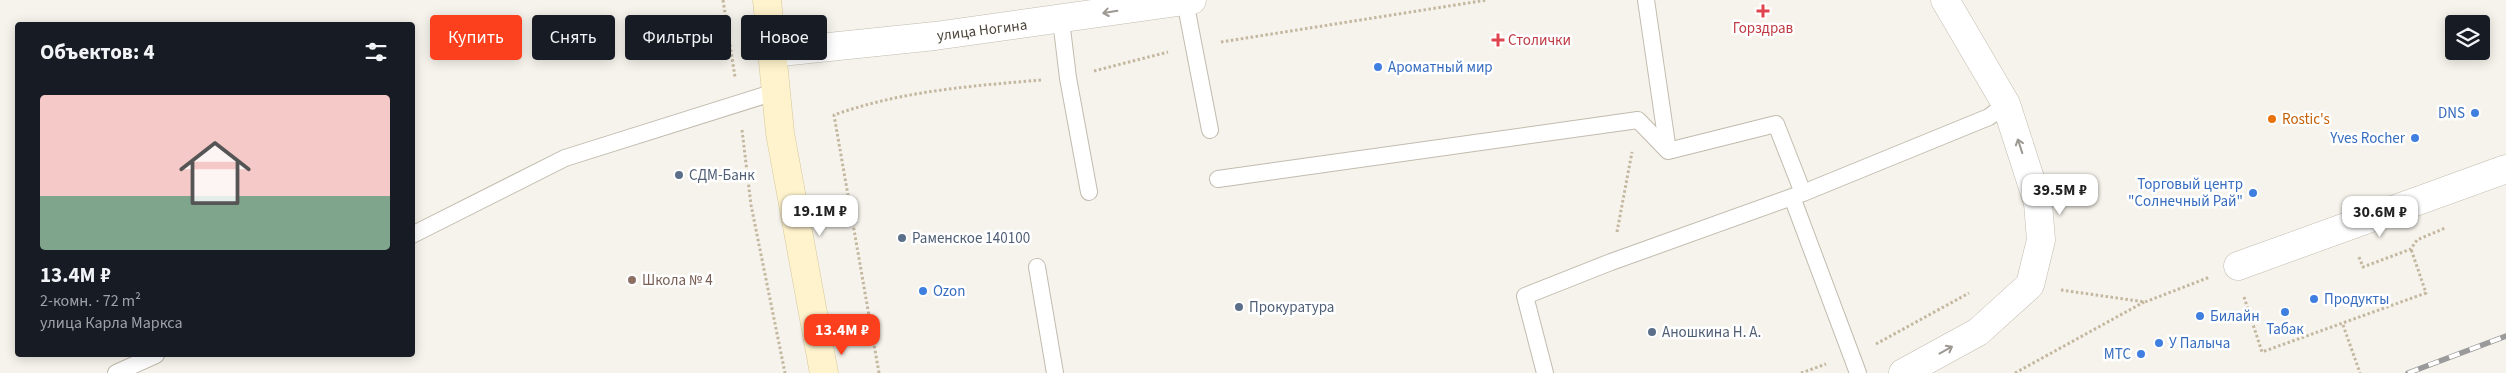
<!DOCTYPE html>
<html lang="ru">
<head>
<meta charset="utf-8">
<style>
  body { margin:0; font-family:"Source Sans 3",sans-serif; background:#20242c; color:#f1f3f6; height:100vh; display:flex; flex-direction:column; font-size:19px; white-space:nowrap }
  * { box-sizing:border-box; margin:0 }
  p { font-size:16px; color:#9ea1a6 }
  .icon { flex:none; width:28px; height:28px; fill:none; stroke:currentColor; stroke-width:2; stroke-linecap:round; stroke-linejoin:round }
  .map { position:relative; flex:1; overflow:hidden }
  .drawer { position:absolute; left:15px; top:22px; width:400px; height:335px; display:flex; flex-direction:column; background:#171b24; border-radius:5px; box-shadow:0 2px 12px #0003 }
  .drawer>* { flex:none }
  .hud { position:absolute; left:430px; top:15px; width:475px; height:45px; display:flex; gap:10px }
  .tools { position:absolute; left:2445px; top:15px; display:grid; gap:10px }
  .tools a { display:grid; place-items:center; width:45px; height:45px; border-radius:5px; background:#171b24; box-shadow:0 2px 12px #0003; font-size:25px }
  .price { position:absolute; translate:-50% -42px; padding:0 11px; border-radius:10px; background:#fff; color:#222; font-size:16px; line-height:32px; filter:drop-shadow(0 1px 2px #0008) }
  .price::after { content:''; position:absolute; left:50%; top:30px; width:15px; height:11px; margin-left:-8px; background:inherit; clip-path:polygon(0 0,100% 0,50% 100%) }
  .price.on { background:#fc3f1d; color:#fff }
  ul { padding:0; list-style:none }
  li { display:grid; align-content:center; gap:10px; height:265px; padding:0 25px }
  li span { display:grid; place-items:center; height:155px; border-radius:5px; color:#555 }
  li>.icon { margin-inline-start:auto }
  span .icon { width:90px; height:90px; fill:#fffc; stroke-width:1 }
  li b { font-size:21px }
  h2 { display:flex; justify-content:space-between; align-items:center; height:60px; padding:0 25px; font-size:21px }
  .chip { padding:0 18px; border-radius:5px; background:#171b24; box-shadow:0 2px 12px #0003; font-size:18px; line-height:45px }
  .chip.on { background:#fc3f1d; color:#fff }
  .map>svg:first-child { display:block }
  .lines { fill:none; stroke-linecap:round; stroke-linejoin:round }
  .lane-casing { stroke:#c2bbae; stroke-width:18 }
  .street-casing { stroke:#c2bbae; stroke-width:29 }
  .secondary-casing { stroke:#d6c79b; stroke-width:29 }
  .path { stroke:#c4b79f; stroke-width:3; stroke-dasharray:2.5 2.5; stroke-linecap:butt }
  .lane { stroke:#fff; stroke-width:16 }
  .street { stroke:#fff; stroke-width:28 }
  .secondary { stroke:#fff3cd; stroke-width:28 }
  .rail-casing { stroke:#9a9a9a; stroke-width:5.5 }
  .rail { stroke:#fff; stroke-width:4; stroke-dasharray:11; stroke-linecap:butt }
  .oneway { stroke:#9c9892 }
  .health-dot { fill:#e0444e; stroke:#fff; stroke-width:2 }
  .shop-dot { fill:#3f7fe0; stroke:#fff; stroke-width:2 }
  .food-dot { fill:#e8710a; stroke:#fff; stroke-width:2 }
  .service-dot { fill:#5c6f8a; stroke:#fff; stroke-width:2 }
  .education-dot { fill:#8d6e63; stroke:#fff; stroke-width:2 }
  .labels { text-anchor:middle; stroke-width:5; stroke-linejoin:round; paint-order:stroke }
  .health-label { font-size:15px; fill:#be3a42; stroke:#fff }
  .street-label { font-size:15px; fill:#4b4439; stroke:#fff }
  .shop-label { font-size:15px; fill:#366cbe; stroke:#fff; text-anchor:start }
  .food-label { font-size:15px; fill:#c56008; stroke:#fff; text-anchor:start }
  .service-label { font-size:15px; fill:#4e5e75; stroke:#fff; text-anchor:start }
  .education-label { font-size:15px; fill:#785e54; stroke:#fff; text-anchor:start }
</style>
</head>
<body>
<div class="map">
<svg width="2506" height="373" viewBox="0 0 2506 373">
  <rect width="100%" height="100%" fill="#f6f3ec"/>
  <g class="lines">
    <defs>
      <path id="lane" d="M1185,1l25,129
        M1061,20l7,58 21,114
        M1218,179l420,-59 30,31 -22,-151
        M1803,193l186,-76 17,-13
        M1792,197l66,176
        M412,235l153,-77 210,-66
        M1037,267l18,106
        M116,373l40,-18
        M1545,373l-20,-77 86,-34 192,-69 -27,-69 -108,27"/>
      <path id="street" d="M771,53l164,-17 257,-36
        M2238,266l268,-97
        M1903,373l75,-41 52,-47 11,-45 -3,-37 -32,-99 -61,-104"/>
      <path id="secondary" d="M767,0l13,133 44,240"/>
    </defs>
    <!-- lane casing -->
    <use href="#lane" class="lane-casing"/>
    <!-- street casing -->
    <use href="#street" class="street-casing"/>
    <!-- secondary casing -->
    <use href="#secondary" class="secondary-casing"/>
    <!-- path -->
    <path class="path" d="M723,0l12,77
      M1221,42l266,-42
      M1094,71l74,-19
      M742,130l9,75 34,168
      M1617,232l15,-80
      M2359,257l4,10 48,-18 6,-9 28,-12
      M2061,290l84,12 65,-25
      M2244,297l18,55 164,-59 -15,-44
      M2343,325l17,48
      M1876,344l93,-51
      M879,373l-45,-258c67,-24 137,-29 207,-35
      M1801,373l25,-9
      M2015,373l129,-71"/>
    <!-- lane -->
    <use href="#lane" class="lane"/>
    <!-- street -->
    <use href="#street" class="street"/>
    <!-- secondary -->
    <use href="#secondary" class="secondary"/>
    <defs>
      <path id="rail" d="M2408,373l98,-37"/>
    </defs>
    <!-- rail casing -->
    <use href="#rail" class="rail-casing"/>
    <!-- rail -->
    <use href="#rail" class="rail"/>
  </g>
  <!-- one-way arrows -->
  <defs><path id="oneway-shaft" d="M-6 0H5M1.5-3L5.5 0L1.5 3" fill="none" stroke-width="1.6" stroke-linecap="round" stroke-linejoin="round" transform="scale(1.25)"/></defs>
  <g class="oneway">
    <use href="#oneway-shaft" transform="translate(1110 12) rotate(171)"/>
    <use href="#oneway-shaft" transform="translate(2020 146) rotate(-108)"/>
    <use href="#oneway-shaft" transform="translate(1946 350) rotate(-29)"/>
  </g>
  <!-- markers -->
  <g class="health-dot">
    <path d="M1760.5 3.5h5v5h5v5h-5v5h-5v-5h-5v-5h5z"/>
    <path d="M1495.5 32.5h5v5h5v5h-5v5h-5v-5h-5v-5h5z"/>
  </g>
  <g class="shop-dot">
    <circle cx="1378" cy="67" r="5"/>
    <circle cx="2475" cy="113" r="5"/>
    <circle cx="2415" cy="138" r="5"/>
    <circle cx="2253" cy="193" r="5"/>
    <circle cx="923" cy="291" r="5"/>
    <circle cx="2314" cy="299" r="5"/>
    <circle cx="2285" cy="312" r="5"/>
    <circle cx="2200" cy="316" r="5"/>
    <circle cx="2159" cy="343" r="5"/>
    <circle cx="2141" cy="354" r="5"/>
  </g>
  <circle class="food-dot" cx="2272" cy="119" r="5"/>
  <g class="service-dot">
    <circle cx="679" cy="175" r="5"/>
    <circle cx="902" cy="238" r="5"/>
    <circle cx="1239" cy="307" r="5"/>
    <circle cx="1652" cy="332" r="5"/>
  </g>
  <circle class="education-dot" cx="632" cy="280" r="5"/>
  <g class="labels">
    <!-- health labels -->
    <g class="health-label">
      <text x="1763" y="33">Горздрав</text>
      <text x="1508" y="45" text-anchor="start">Столички</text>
    </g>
    <!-- street labels -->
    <g class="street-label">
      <text transform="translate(982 30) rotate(-7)" y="5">улица Ногина</text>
    </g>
    <!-- shop labels -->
    <g class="shop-label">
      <text x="1388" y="72">Ароматный мир</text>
      <text x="2465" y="118" text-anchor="end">DNS</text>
      <text x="2405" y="143" text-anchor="end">Yves Rocher</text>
      <text x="2243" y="189" text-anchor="end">Торговый центр<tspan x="2243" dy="17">"Солнечный Рай"</tspan></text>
      <text x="933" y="296">Ozon</text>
      <text x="2324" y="304">Продукты</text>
      <text x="2210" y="321">Билайн</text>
      <text x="2285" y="334" text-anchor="middle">Табак</text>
      <text x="2169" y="348">У Палыча</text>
      <text x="2131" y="359" text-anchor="end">МТС</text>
    </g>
    <!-- food labels -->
    <g class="food-label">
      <text x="2282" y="124">Rostic's</text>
    </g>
    <!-- service labels -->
    <g class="service-label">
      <text x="689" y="180">СДМ-Банк</text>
      <text x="912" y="243">Раменское 140100</text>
      <text x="1249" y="312">Прокуратура</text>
      <text x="1662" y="337">Аношкина Н. А.</text>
    </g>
    <!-- education labels -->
    <g class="education-label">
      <text x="642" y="285">Школа № 4</text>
    </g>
  </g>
</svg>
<div class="tools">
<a><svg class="icon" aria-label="layers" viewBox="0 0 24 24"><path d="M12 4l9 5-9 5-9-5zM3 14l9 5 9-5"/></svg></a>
</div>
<b class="price" style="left:2060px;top:216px">39.5M ₽</b>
<b class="price" style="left:820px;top:237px">19.1M ₽</b>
<b class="price" style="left:2380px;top:238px">30.6M ₽</b>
<b class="price on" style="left:842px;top:356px">13.4M ₽</b>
<div class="hud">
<a class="chip on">Купить</a>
<a class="chip">Снять</a>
<a class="chip">Фильтры</a>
<a class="chip">Новое</a>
</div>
<section class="drawer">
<h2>Объектов: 4<svg class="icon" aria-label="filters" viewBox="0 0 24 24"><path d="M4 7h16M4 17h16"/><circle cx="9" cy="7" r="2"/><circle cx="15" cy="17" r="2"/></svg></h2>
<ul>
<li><span style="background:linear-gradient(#f6c9c9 65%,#7fa58c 0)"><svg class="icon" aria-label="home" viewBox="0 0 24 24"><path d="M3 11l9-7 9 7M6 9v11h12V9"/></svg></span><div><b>13.4M ₽</b><p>2-комн. · 72 m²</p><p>улица Карла Маркса</p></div></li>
</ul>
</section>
</div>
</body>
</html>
